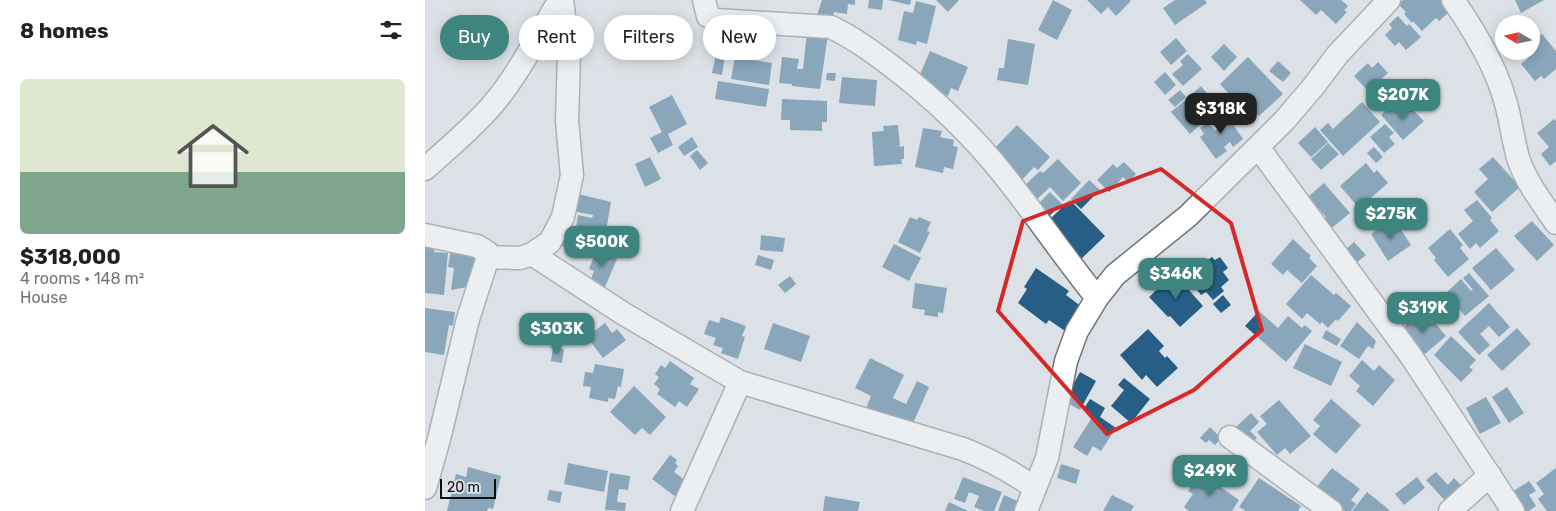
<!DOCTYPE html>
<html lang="en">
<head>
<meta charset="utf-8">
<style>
  body { margin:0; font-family:Rubik,sans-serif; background:#f6f6f6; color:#202124; height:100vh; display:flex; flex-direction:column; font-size:19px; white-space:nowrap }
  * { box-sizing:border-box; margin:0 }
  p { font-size:16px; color:#757577 }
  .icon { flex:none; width:28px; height:28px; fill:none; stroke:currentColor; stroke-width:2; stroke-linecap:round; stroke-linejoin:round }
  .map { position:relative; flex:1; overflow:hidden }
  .sheet { display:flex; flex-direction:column; background:#fff; width:425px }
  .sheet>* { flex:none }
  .top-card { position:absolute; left:15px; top:15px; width:475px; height:45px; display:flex; gap:10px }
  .needle { width:32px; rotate:279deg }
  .fabs { position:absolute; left:1070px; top:15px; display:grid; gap:10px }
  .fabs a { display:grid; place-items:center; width:45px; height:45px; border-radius:50%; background:#fff; box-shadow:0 2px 12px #0003; font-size:25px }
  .scale { position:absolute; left:15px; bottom:12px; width:56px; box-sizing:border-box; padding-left:5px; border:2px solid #0c0e10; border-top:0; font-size:14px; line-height:18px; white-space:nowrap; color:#0c0e10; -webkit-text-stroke:4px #dbe1e6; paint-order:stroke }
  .price { position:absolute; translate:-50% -42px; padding:0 11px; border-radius:10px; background:#3e857f; color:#fff; font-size:16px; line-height:32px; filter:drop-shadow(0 1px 2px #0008) }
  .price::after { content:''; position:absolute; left:50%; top:30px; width:15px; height:11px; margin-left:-8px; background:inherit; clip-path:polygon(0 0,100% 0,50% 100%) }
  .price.on { background:#222; color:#fff }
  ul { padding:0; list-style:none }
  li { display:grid; align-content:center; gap:10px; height:265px; padding:0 20px }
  li span { display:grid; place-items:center; height:155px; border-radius:8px; color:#555 }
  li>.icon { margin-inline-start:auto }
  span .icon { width:90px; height:90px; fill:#fffc; stroke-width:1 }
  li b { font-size:21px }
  h2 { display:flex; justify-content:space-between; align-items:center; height:60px; padding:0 20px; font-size:21px }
  .chip { padding:0 18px; border-radius:22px; background:#fff; box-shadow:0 2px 12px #0003; font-size:18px; line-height:45px }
  .chip.on { background:#3e857f; color:#fff }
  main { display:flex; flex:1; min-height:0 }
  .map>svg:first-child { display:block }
  .building { fill:#265e85 }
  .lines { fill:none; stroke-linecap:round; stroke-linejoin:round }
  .minor-casing { stroke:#70757a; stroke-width:25 }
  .minor { stroke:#fff; stroke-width:22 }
  .marked { fill:none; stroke:#d62828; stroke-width:4; stroke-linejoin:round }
</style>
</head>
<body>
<main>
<section class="sheet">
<h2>8 homes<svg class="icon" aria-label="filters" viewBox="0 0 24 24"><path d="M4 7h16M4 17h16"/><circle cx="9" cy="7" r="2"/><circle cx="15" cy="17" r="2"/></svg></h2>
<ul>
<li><span style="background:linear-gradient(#dfe7d0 60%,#7fa58c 0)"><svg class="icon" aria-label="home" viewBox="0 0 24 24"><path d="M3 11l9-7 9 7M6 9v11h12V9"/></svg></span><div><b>$318,000</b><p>4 rooms · 148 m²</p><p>House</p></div></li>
</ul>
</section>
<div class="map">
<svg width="1131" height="511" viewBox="0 0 1131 511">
  <rect width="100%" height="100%" fill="#dbe1e6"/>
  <!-- building -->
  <path class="building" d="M397,0h33v5l-7,-1 -1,10 -13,-2 -1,6 -16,-3z
    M444,0h14l-1,10 -14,-2z
    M463,0h23l-1,5z
    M511,0h23l-11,12z
    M628,0l19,10 -15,30 -19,-10z
    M662,0h43l1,1 -15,15 -8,-9 -7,7z
    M750,0h30l2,3 -32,22 -12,-17z
    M875,0h41l7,6 -4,4 3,2 -11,12 -15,-14 -5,5z
    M978,0h45l2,3 -5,5 4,4 -10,9 -3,-3 -14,13 -9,-10 -1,2 -8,-9 2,-2 -8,-8z
    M1090,0h29l-23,13z
    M491,1l20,5 -9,38 -10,-3 -1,4 -18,-5 6,-29 9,2z
    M973,16l9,10 2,-2 12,13 -15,13 -7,-8 -4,4 -10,-11 7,-7 -3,-4z
    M382,32l21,2 -8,55 -28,-3v-2l-13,-1 3,-26 17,2 -2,10h6z
    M1117,34l14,17v18l-12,10 -3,-3 -6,5 -14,-17 7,-6 -6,-7h9v-8z
    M751,38l11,13 -16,14 -11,-13z
    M583,39l27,5 -7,41 -31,-5 2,-12h5z
    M799,44l13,13 -13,14 -13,-14z
    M505,51l38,16 -10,24 -7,-3 -3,8 -24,-10 -5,-9z
    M291,54l9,1 -3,20 -10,-2z
    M763,54l14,15 -19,17 -11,-12 11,-9 -3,-4z
    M310,57l37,6 -3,22 -38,-6z
    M823,57l35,37 -24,22 -13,-14 -5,5 -21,-23z
    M853,61l13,12 -8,9 -14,-11z
    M953,62l10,11 -20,18 -14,-15 14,-13 4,5z
    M740,72l11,13 -11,10 -11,-13z
    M402,73h9l-1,8 -9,-1z
    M417,77l35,3 -2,26 -36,-3z
    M293,81l51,8 -3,18 -51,-8z
    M776,86l9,11 -6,6 9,10 -23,21 -19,-22 18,-15 5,6 3,-2 -6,-6z
    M755,90l6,7 -11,10 -7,-7z
    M247,95l15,29 -19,10 5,11 -15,8 -8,-15 12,-6 -13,-25z
    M357,99l45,2v21h-5v9l-32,-1v-10h-9z
    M937,102l18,20 -37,34 -23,-26 8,-7 5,6z
    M967,105l8,9 9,-8 15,15 -21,19 -22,-25z
    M803,111l9,12 -3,3 9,13 -10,8 -3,-5 -6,5 3,4 -11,8 -16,-22 4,-3 -4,-6 8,-6 7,9 2,-2 -5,-6z
    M1129,119l2,2v40l-6,5 -9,-12 8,-7 -12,-14z
    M960,124l9,9 -5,4 6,7 -11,9 -14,-16z
    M473,125l2,22 4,-1v13h-3l1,5 -28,2 -2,-34 12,-1 -1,-5z
    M592,125l33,32 -12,13 -4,-3 -14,15 -30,-29z
    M890,127l13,15 -17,15 -13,-14z
    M498,128l19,3 -2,6 14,3 -1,6 5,1 -5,22 -9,-2 -1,6 -28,-6z
    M267,137l6,10 -14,9 -6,-9z
    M903,143l11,11 -18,16 -10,-11z
    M949,147l9,10 -7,6 -9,-10z
    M272,150l11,13 -8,7 -10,-14z
    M225,157l11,22 -16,8 -10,-23z
    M1068,157l27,30 -28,25 -18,-20 14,-13 -9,-10z
    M633,159l23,24 -18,18 -13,-14 -16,15 -12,-14 18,-17 3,2z
    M699,162l12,12 -8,8 -5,-5 -14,15 -12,-12 16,-16 4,4z
    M941,163l8,10 3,-3 11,13 -29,25 -19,-22z
    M664,180l11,10 -19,19 -10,-10z
    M899,183l26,30 -22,18 -8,-9 6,-5 -8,-9 -6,4 -9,-11z
    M625,192l12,12 -13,12 -11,-12z
    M149,193l37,9 -5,29 -30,-4 2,-12 14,3 1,-3 -22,-4z
    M645,200l35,36 -26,25 -28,-30 6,-5 -7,-7z
    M1052,200l15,18 -2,2 9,11 -19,17 -4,-5 -6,6 -12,-15 15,-13 -9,-11z
    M485,217l7,3 2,-3 12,5 -4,9 3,1 -10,21 -22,-11z
    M969,219l17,26 -23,16 -17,-27z
    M1107,221l22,24 -17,16 -23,-25z
    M138,228l45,6 -2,18 -45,-6z
    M1025,229l13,16 -3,3 9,11 -21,18 -14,-17 2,-2 -8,-10z
    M336,235l24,3 -2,14 -23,-2z
    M868,239l18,17 -2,2 8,8 -15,17 -15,-13 -4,5 -12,-11z
    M929,242l12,13 -10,8 -11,-13z
    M0,244l10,1 -1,7 14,1 -4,42 -19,-2z
    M469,244l27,14 -12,23 -27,-14z
    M1071,248l19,22 -24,20 -19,-22z
    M26,249l33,5 -11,32 -22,4 3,-22 -6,-1z
    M171,251l21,8 -12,28 -15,-6 4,-10 -5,-2z
    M333,255l16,5 -3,10 -16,-5z
    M787,257l3,3 5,-3 8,11 -5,4 6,8 -8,7 3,4 -11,9 -7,-8 -5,3 -12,-16 16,-12 -2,-4z
    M611,268l33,23 -3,4 16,12 -17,24 -16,-11 -3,4 -28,-21 9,-14 -3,-2z
    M749,273l29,33 -23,21 -10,-11 -2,1 -19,-20z
    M1044,273l20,23 -24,20 -19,-23 15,-14 10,12 2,-1 -10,-12z
    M886,275l23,20 2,-2 15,13 -13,15 -2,-2 -8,9 -6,-6 -2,2 -13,-11 -5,6 -16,-15z
    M365,276l6,8 -11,9 -7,-8z
    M490,283l32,5 -4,25 -5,-1v5l-14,-2 1,-5 -13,-2z
    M798,295l8,10 -10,8 -8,-9z
    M1064,303l21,24 -11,10 -10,-11 -9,8 10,11 -11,10 -21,-23z
    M0,308l30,4 -2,14 -4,-1 -5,30 -19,-3z
    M999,310l22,26 -26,22 -19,-29z
    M834,311l19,17 10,-12 14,12 3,-3 7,6 -26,31 -41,-36z
    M296,317l25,9 -4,10 3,1 -7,22 -17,-6 2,-5 -10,-3 3,-7 -12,-4 5,-14 10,3z
    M932,322l19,19 -3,8 -5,-3 -9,13 -19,-13z
    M180,323l7,10 5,-4 9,11 -23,18 -16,-21z
    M348,323l37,13 -9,26 -37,-13z
    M1092,328l14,16 -29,27 -15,-16z
    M723,329l16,17 -5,5 6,7 2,-2 11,12 -21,19 -11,-12 -4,5 -22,-25z
    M901,330l15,9 -4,7 -15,-8z
    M1026,336l25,24 -7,7 4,3 -12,12 -27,-27z
    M880,344l37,18 -11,24 -38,-18z
    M128,347l11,2 -2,14 -11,-2z
    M445,358l34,17 -11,23 13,6 11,-23 12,6 -19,43 -44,-22 5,-12 -16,-8z
    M937,360l12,11 5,-6 16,15 -22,26 -17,-15 4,-5 -11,-10z
    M245,361l24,17 -4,6 9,5 -12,18 -8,-6 -4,6 -18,-13 3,-5 -6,-5 5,-7 -4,-3 6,-9 4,3z
    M170,364l29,5 -3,18 -3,-1 -3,13 -7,-1v4l-19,-4 2,-11 -8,-1 2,-14 8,1z
    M655,372l16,9 -16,29 -16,-9z
    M699,378l26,21 -19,24 -20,-17 13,-16 -6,-5z
    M209,386l32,31 -16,18 -8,-7 -7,7 -25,-23z
    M1082,387l17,26 -15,10 -17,-26z
    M1061,397l15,26 -21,11 -14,-26z
    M665,399l15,9 -5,9 16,11 -15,23 -8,-5 -6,10 -14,-9 20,-31 -10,-6z
    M906,399l30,26 -25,29 -23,-20 7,-8 -7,-6z
    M854,400l32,36 -21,18 -5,-6 -8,7 -20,-23 10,-8 -7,-8z
    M826,413l8,9 -9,9 7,7 -6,6 -16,-16z
    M785,427l11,11 -6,7 -6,-5 -3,3 -6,-5z
    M245,455l7,5 -2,3 3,3 -4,6 13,10 -11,15 -24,-18z
    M143,463l40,8 -4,21 -40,-8z
    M636,464l19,6 -4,14 -19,-6z
    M43,467l33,9 -8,33 -5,-1 -1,3h-40l9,-37 10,3z
    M907,468l28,21 -9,11 5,4 -5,7h-6l-29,-23z
    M1131,468v43h-9l-9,-12 6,-5 -8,-11z
    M1011,472l12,13 6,-7 11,11 -16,16 -23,-25z
    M185,473l20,3 -2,14 -9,-1 -2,13 9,1 -1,8 -20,-1z
    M776,473l38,27 -7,11h-43l-5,-4 9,-13 -5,-3z
    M538,477l39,15 -8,19h-10l-10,-4 5,-11 -10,-4 -4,11 -11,-4z
    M992,477l8,11 -21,17 -9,-11z
    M834,478l42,28 -3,5h-52l-7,-4z
    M1104,481l7,10 -7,4 7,11 -7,5h-5l-12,-19z
    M124,490l13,2 -2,11 -13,-3z
    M942,492l20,16 3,3h-38z
    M579,495l18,8 -3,8h-21z
    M687,495l22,11 -3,5h-28z
    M400,496l35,6 -2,9h-35z
    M524,502l19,9h-23z"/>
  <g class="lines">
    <defs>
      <path id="minor" d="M279,0l4,16 8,4 115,7c23,11 43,26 63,41 40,31 78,67 109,106 32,40 61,83 94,124
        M1028,0c18,26 41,64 50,94 8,22 9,45 16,67 8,22 24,43 37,62
        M833,147l153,209 102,155
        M0,169c23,-21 49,-42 69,-66 26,-31 44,-69 66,-103
        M0,235l52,11 10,6 1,5 -20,62 -29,120 -14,49
        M107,254l92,60 116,68 223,67c26,10 49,23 72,39
        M63,257l32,1 12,-4 18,-12 13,-25 9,-42 -5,-54 2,-66 -7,-55
        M805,437l101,74
        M257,511l58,-129
        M601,511l21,-53 19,-97 11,-30 20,-33 18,-23 73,-59 96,-95 29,-34 25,-33 51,-54
        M1025,511l40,-36"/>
    </defs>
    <!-- minor casing -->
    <use href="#minor" class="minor-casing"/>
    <!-- minor -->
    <use href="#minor" class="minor"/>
  </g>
  <!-- marked area -->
  <path d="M0 0H1131V511H0ZM736,169l70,54 31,107 -68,60 -87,44 -109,-123 25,-90z" fill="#dbe1e6" fill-opacity=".55" fill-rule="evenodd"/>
  <path class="marked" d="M736,169l70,54 31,107 -68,60 -87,44 -109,-123 25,-90z"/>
</svg>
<div class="fabs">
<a><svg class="needle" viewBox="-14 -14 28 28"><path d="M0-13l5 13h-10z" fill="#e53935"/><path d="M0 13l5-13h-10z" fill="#757577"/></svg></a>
</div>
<div class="scale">20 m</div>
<b class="price" style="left:978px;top:121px">$207K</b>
<b class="price on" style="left:796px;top:135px">$318K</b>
<b class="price" style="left:966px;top:240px">$275K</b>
<b class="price" style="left:177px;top:268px">$500K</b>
<b class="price" style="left:751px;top:300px">$346K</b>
<b class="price" style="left:998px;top:334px">$319K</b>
<b class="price" style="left:132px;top:355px">$303K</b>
<b class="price" style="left:785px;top:497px">$249K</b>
<div class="top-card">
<a class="chip on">Buy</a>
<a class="chip">Rent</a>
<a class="chip">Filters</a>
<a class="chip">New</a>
</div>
</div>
</main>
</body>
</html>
